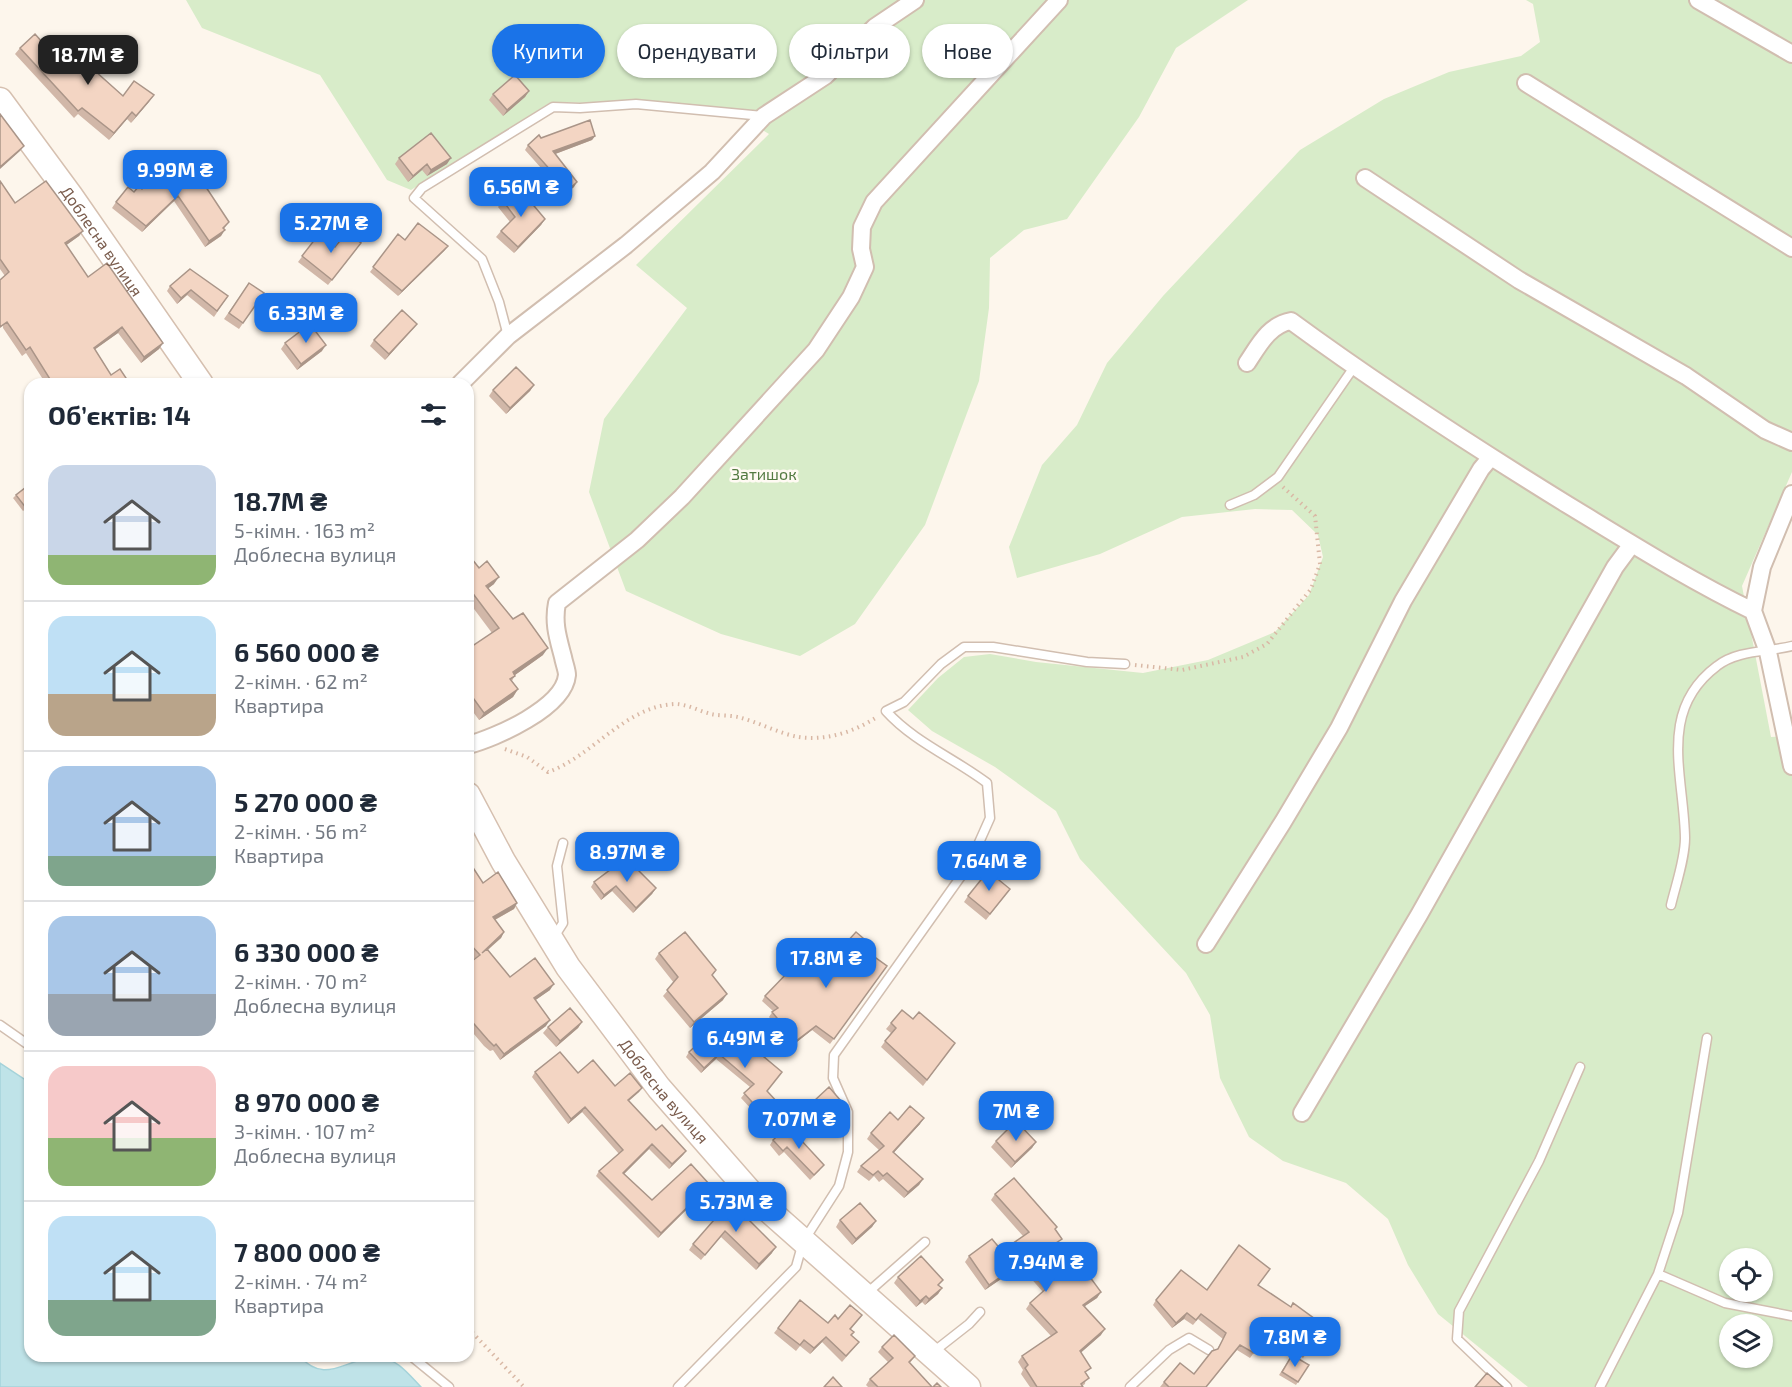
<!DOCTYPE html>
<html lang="uk">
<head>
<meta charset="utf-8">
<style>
  body { margin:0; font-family:"Exo 2",sans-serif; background:#f2f2f3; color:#1f2937; height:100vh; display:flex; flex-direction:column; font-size:22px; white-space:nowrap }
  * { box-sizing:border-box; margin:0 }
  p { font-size:20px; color:#747a83 }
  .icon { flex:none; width:33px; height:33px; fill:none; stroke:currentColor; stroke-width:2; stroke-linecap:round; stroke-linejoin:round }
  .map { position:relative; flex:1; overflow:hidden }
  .panel { position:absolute; left:24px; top:378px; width:450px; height:984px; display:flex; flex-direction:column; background:#fff; border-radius:18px; box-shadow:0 2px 4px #0004 }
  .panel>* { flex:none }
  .top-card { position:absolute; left:492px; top:24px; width:570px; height:54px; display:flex; gap:12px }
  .tools { position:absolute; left:1719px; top:1248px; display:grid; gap:12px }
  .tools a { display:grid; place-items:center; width:54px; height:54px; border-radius:50%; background:#fff; box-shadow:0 2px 4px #0004; font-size:30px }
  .price { position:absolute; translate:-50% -51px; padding:0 14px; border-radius:12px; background:#1a73e8; color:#fff; font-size:20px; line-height:39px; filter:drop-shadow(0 2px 3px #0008) }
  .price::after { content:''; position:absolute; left:50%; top:36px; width:18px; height:14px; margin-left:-9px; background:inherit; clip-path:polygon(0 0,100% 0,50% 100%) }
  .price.selected { background:#222; color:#fff }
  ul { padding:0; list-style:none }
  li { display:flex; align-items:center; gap:18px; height:150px; padding:0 24px }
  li+li { border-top:2px solid #e0e1e3 }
  li span { display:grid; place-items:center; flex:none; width:168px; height:120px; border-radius:18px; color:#555 }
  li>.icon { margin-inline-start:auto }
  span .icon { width:72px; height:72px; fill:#fffc; stroke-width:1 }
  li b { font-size:26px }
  h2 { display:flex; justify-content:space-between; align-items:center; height:72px; padding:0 24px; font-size:26px }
  .chip { padding:0 21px; border-radius:27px; background:#fff; box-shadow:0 2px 4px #0004; font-size:21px; line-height:54px }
  .chip.selected { background:#1a73e8; color:#fff }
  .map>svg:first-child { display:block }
  .green { fill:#d8ecc9; fill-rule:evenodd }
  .water { fill:#bfe3e8; stroke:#a5d3da; stroke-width:1.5 }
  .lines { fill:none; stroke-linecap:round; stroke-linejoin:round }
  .lane-casing { stroke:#d1beb0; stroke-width:11 }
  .street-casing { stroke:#d1beb0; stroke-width:20 }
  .secondary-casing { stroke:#d6c0b0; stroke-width:27 }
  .path { stroke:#d9b8a5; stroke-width:4; stroke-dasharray:1.5 4.5; stroke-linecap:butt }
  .lane { stroke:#fff; stroke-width:8 }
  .street { stroke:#fff; stroke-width:16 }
  .secondary { stroke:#fff; stroke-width:24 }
  .wall { fill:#d1b7a8 }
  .shaded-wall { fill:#aa9588 }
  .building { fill:#f3d5c3; stroke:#aa9588; stroke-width:1.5 }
  .labels { text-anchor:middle; stroke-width:5; stroke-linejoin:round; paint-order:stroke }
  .street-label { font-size:16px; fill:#7a5c4d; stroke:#fffaf3 }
  .park-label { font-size:16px; fill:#537a41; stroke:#fffaf3 }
</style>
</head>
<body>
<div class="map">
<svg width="1792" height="1387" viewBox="0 0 1792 1387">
  <rect width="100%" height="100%" fill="#fdf6ec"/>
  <!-- green -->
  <path class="green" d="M186,0h1062l-72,48 -37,69 -72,102 -43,11 -34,28 -1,50 -10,73 -54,144 -70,99 -55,32 -79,-22 -95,-43 -37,-99 15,-73 83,-111 -51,-43 133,-131 -45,-27 -173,-5 -140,88 -24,-10 -67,-105 -118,-47z
    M1526,0h266v472l-50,114 29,151 21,-1v651h-264l-90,-73 -30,-49 -20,-46 -42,-36 -63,-22 -34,-24 -29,-59 -10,-63 -24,-42 -106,-114 -24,-48 -61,-44 -63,-36 -24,-21 30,-32 26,-21 26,-3 46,8 107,11 65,-13 67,-28 34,-37 14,-38 -5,-22 -26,-25 -37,-1 -73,8 -82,37 -83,24 -8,-31 33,-82 35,-40 30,-62 56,-67 137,-146 84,-51 65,-27 72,-16 19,-14 -7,-38zM1730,1258h32v34h-32zM1730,1324h32v34h-32z"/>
  <!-- water -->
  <path class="water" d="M0,1063l30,20v273h269c29,31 46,0 81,2 17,0 30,18 41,29h-421z"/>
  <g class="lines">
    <defs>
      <path id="lane" d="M508,336l-9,-34 -17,-43 -68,-61 8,-10 131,-81 27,1 56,-4 127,12
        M1230,505l24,-10 24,-18 76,-110
        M1671,905c5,-21 14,-46 14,-67 -1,-63 -28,-127 32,-172 20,-16 51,-14 75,-20
        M554,937l9,-14 -6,-57 6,-23
        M0,1025l30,21
        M1658,1274l67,29 67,13
        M866,1294l59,-52
        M932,1353l37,-29 11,-12
        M411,1356l38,31
        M678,1387l118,-120 7,-25 36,-56 9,-34v-40l-15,-34 1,-23 135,-190 21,-47 -3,-35c-33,-25 -73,-41 -101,-72l18,-9 37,-38 23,-17h29l94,15 38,2
        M1130,1387l39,-37 20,-12 20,12
        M1507,1387l-50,-48 2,-28 80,-150 41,-94
        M1600,1387l58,-113 20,-61 29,-175"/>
      <path id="street" d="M1698,0l94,54
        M1526,83l266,165
        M1365,178l154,102 167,96 79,54 27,12
        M1247,363c12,-18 22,-38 44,-42 90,66 183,126 277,184 61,37 121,75 185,106
        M460,384l48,-48 118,-91 86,-73 52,-56 61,-40 50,-49 40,-27
        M1792,494l-30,73 -9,44 15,41 24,114
        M468,745c27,-7 96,-37 99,-70 0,-5 -3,-12 -4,-18 -5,-19 -10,-34 -6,-54l80,-63 45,-43 134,-147 35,-53 14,-30 -4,-18 1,-22 12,-25 185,-202
        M1206,944l77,-122 56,-94 64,-127 78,-132 10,-12
        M1302,1113l117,-198 196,-348 17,-23"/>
      <g id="secondary">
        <path id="s1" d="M0,100l70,95 131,189"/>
        <path id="s2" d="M468,795l35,66 65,106 91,121 98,112 211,187"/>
      </g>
    </defs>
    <!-- lane casing -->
    <use href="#lane" class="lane-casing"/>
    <!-- street casing -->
    <use href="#street" class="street-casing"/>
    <!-- secondary casing -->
    <use href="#secondary" class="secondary-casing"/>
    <!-- path -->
    <path class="path" d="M1135,665l47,5 61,-13 24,-13 44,-55 9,-25 -5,-48 -32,-29
      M505,749l22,8 21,15c44,-15 77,-66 127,-68 12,0 24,7 36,10 8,2 18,1 27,3 20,5 42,17 61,20 27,4 55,-5 78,-20
      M468,1328l56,59"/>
    <!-- lane -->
    <use href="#lane" class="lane"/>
    <!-- street -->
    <use href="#street" class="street"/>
    <!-- secondary -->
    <use href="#secondary" class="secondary"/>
  </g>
  <!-- wall -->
  <path class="wall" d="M20,48l43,18 32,5 28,25 31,-1 -23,28 -4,-4 -18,21 -31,-26 -4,4 -59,-64z
    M529,91l-4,6 -22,19 -14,-16 4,-6z
    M595,136l-3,4 -37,14 19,33 -9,7 -3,-3 -3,3 -11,-13 2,-3 -25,-28 3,-5 13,-7z
    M399,158l48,6 -20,12 -5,-6 -14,12 -13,-18z
    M169,162l60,60 -5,7 -3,7 -16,11 -31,-46 -32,31 -30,-24 4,-6 26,-13z
    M0,181l15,22 68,28 -4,5 -13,9 22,32 75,66 -4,6 -18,14 -23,-30 -23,16 16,26 19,9h-84l-20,-31 -4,3 -19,-28 2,-52 -5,-7z
    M503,201l42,18 -4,6 -27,28 -18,-16 5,-6 9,-9 -12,-15z
    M319,234l16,13 22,2 -29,36 -30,-23z
    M398,234l7,6 43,6 -4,5 -46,45 -28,-24z
    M249,283l15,10 -25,36 -15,-10z
    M170,286l58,10 -14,21 -27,-22 -10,9 -10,-13z
    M417,324l-5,6 -27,30 -15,-14 4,-6z
    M285,343l37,8 -25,19 -16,-21z
    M534,385l-4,6 -24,23 -17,-18 4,-6z
    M30,484v22l-7,5 -10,-13 3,-3z
    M468,554l26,30 -6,4 55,67 -28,20 -3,6 6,8 -5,8 -34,23 -11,-15v-56l24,-16 -24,-32z
    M468,860l15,23 34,20 -3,6 -19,11 9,12 -3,6 -13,12 22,27 40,13 -15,10 11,26 -46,34 -7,-10 -3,1 -6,-5 -16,-19v-63l7,-5 -7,-8z
    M594,882l62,6 -4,6 -19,19 -21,-22 -11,9 -10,-13z
    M1010,889l-24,31 -22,-18 4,-6z
    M866,950l21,16 -57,78 -18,-14 -19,15 -24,-28 4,-6 -11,-10 3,-5 70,-41z
    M659,953l53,22 11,25 -33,28 -27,-32 11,-13 -19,-24z
    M913,1019l42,24 -32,43 -42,-39 10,-14 -5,-4 5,-6z
    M582,1022l-4,6 -22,19 -13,-14 5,-6z
    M723,1039l24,3 35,30 -15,19 21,31 -13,13 -34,-37 9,-11 -34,-28 -15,14 -15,-16 3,-5z
    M535,1072l80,14 27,2 -3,4 -10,9 27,29 30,21 -3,4 -14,14 -20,-20 -25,25 28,26 55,-11 -49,49 -62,-62 3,-5 20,-17 -37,-42 -14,12 -36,-47z
    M837,1107l-28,25 -15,-11 5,-6z
    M898,1120l22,4 -27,29 30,26 -4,6 -15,13 -21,-19 -4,3 -5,-6 -5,5 -12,-9 4,-6 18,-16 -12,-11 4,-6z
    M788,1126l32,44 -10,10 -26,-28 -5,4 -9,-11 3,-5z
    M996,1141l40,1 -4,6 -21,20 -20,-21z
    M995,1194l60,36 2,15 1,2 -5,6 24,27 24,12 -4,6 -12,8 16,29 -21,18 6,22 -1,9 -3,2 1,1h-53l-9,-13 2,-4 -5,-8 4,-6 29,-20 -25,-27 4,-6 13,-11 -23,-26 -35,24 -20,-28 4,-6 33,-5 21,-15 -32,-36z
    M745,1217l27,36 -16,17 -35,-33 -20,23 -12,-10 4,-6z
    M840,1220l36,1 -4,6 -20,18 -16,-18z
    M898,1277l41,9 3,2 -4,6 -13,11 -3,-3 -6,5 -22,-24z
    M1258,1286l63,47 -18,25 -35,-25 -18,25 -13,-8 -31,37h-46l4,-5 30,-8 23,-25 6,-10 -25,-20 -5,6 -9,-6 -12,9 -19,-23 3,-5 51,-10z
    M862,1315l-11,14v7l4,11 -13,15 -20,-20 -12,12 -10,-8 -4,5 -22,-18 4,-5 50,-5 10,-4z
    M882,1347l33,9 -5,7 22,24h-64l-2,-2 4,-6 18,-17 -10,-10z
    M1292,1355l17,10 -13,20 -17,-10z"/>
  <!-- shaded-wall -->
  <path class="shaded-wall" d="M529,91l-4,6 -22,19 4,-6z
    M154,95l-5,7 -18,21 5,-7z
    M132,112l-5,7 -18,21 5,-7z
    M595,136l-3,4 -42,16 3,-5z
    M24,146l-4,5 -20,18v-2z
    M451,158l-4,6 -20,12 4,-6z
    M427,164l-5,6 -14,12 5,-6z
    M577,182l-3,5 -9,7 3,-4z
    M178,196l-4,5 -32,31 4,-6z
    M545,219l-4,6 -27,28 4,-6z
    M225,230l-4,6 -16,11 4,-6z
    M83,231l-4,5 -18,13 4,-6z
    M448,246l-4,5 -46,45 4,-5z
    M191,290l-4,5 -10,9 4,-6z
    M417,324l-5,6 -27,30 4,-6z
    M122,327l-4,6 -28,20 4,-5z
    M163,343l-4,6 -18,14 3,-6z
    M326,345l-4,6 -25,19 4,-6z
    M534,385l-4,6 -24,23 4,-6z
    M499,577l-5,7 -13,10 5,-8z
    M548,648l-5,7 -35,25 5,-8z
    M518,689l-5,8 -34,23 5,-7z
    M616,886l-4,5 -11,9 3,-5z
    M656,888l-4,6 -19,19 3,-5z
    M517,903l-3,6 -25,14 4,-6z
    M504,932l-3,6 -23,20 4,-5z
    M554,984l-4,6 -20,14 4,-6z
    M727,994l-4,6 -33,28 4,-6z
    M550,1020l-4,6 -46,34 4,-6z
    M582,1022l-4,6 -22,19 4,-6z
    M816,1026l-4,4 -19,15 3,-4z
    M719,1054l-3,5 -15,14 3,-5z
    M642,1088l-3,4 -14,12 3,-4z
    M841,1101l-4,6 -28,25 4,-6z
    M585,1107l-3,5 -14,12 3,-5z
    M924,1118l-4,6 -31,34 4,-6z
    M1036,1142l-4,6 -21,20 4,-6z
    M652,1144l-3,5 -29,29 3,-5z
    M686,1151l-3,4 -14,14 3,-5z
    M923,1179l-4,6 -15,13 4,-6z
    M710,1185l-3,4 -49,49 3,-5z
    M876,1221l-4,6 -20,18 4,-6z
    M776,1247l-4,6 -16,17 3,-6z
    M1024,1260l-4,6 -35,24 4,-5z
    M942,1288l-4,6 -13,11 4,-6z
    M1101,1292l-4,6 -18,12 4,-5z
    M926,1296l-4,6 -6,5 4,-6z
    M1187,1313l-3,6 -12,9 4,-5z
    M1105,1329l-4,6 -25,22 4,-6z
    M826,1337l-4,5 -12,12 4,-6z"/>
  <!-- building -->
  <path class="building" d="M35,34l28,32 19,-18 17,18 -5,4 29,26 11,-15 20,14 -18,21 -4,-4 -18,21 -32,-25 -4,3 -58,-63z
    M515,75l14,16 -22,19 -14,-16z
    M0,114l24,32 -24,21z
    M590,120l5,16 -42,15 24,31 -9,8 -3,-3 -3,3 -11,-14 3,-2 -26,-29 11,-10 2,3z
    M431,133l20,25 -20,12 -4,-6 -14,12 -14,-18z
    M169,162l24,23 7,-7 29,44 -6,6 2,2 -16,11 -31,-45 -32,30 -30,-24 12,-15 6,5 5,-6 3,3z
    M0,181l15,22 31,-22 37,50 -18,12 23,34 19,-14 56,80 -19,14 -22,-30 -28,21 17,27 9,-6 10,15h-77l-23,-37 -4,3 -19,-28 -7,5v-47l9,-8 -9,-13z
    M519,188l26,31 -27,28 -17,-16 14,-14 -12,-16z
    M418,223l30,23 -46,45 -29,-24 25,-33 7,6z
    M347,232l14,11 -29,37 -30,-24 17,-22 16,13z
    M190,269l38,27 -11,15 -26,-21 -10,8 -11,-12z
    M249,283l15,10 -21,30 -14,-10z
    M402,310l15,14 -28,30 -15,-14z
    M310,324l16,21 -25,19 -16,-21z
    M516,367l18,18 -24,23 -17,-18z
    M30,484v21l-4,3 -10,-13z
    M468,554l11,14 8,-7 12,16 -13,9 27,33 10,-6 25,35 -35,24 2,4 -5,3 8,10 -34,24 -16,-22v-42l31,-21 -31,-41z
    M626,858l30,30 -20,20 -20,-22 -12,9 -10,-13z
    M468,860l15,23 15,-11 19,31 -24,14 11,15 -22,21 5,-4 23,28 25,-19 19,26 -20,14 16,22 -46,34 -8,-10 -2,2 -6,-6 -20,-23v-53l12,-9 -12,-13z
    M988,871l22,18 -20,25 -22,-18z
    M685,932l31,38 -4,5 15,19 -33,28 -27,-32 11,-13 -19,-24z
    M856,932l14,12 -5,6 22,16 -53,73 -18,-13 -20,15 -24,-29 6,-4 -13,-12 25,-26 4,4 25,-30 16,11z
    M570,1008l12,14 -22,19 -12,-14z
    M902,1010l11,9 6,-7 36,31 -28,37 -42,-39 11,-13 -5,-5z
    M738,1024l13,12 -5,6 36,30 -15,19 24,26 -13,14 -34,-38 10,-9 -35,-30 -15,14 -15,-16 25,-23 9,10z
    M560,1052l18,21 15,-13 22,26 15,-13 12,15 -14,12 28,30 6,-5 24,26 -14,13 -20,-20 -29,29 29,27 39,-36 19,21 -49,48 -62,-62 24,-21 -38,-43 -14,12 -36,-47z
    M829,1087l12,14 -28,25 -14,-11z
    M910,1106l14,12 -31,34 30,27 -15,13 -21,-19 -4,3 -5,-5 -5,4 -12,-9 23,-20 -13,-13 19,-21 8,8z
    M1016,1121l20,21 -21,20 -19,-21z
    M788,1126l36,39 -10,10 -27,-28 -4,4 -10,-11z
    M1014,1178l43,49 -2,2 7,10 -6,4 2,4 -7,5 26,28 10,-7 14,19 -18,13 22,24 -25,22 11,17 -6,4 4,6 -8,6 2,3h-46l-12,-19 3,-3 -6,-9 35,-24 -27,-29 18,-16 -24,-27 -35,25 -20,-29 23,-17 10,12 27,-19 -34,-38z
    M734,1197l15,15 -4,4 31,31 -17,17 -34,-33 -20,24 -12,-11z
    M860,1203l16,18 -20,18 -16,-19z
    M1239,1245l31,24 -12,16 33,22 2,-4 22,16 -5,7 11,7 -14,20 -36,-26 -17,26 -14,-8 -34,42h-37l-5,-5 16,-19 14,11 18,-23 6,-2 8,-16 -25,-19 -5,6 -9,-7 -11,10 -20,-23 25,-30 26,20z
    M921,1256l22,24 -5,5 4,3 -13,11 -3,-3 -6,5 -22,-24z
    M800,1300l28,23 7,-8 3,4 12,-14 12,10 -12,14 4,3 -3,3 8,7 -13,14 -20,-19 -12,11 -10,-8 -4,5 -22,-17z
    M894,1335l21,21 -6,6 23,25h-54l-8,-8 23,-21 -11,-11z
    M1292,1355l17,10 -11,17 -16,-10z
    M1487,1373l16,14h-28z
    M833,1377l9,10h-18z
    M937,1383l4,4h-8z"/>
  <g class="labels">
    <!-- street labels -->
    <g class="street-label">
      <text dy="6" stroke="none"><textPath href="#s1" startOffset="174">Доблесна вулиця</textPath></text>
      <text dy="6" stroke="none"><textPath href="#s2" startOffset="356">Доблесна вулиця</textPath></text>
    </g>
    <!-- park labels -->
    <g class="park-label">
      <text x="764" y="480">Затишок</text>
    </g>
  </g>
</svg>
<div class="tools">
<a><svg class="icon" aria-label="locate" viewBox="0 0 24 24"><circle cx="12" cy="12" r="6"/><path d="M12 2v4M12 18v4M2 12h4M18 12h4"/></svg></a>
<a><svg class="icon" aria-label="layers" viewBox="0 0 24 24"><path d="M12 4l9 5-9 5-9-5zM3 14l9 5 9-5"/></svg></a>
</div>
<b class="price selected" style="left:88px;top:86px">18.7M ₴</b>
<b class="price" style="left:175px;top:201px">9.99M ₴</b>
<b class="price" style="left:521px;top:218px">6.56M ₴</b>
<b class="price" style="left:331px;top:254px">5.27M ₴</b>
<b class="price" style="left:306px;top:344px">6.33M ₴</b>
<b class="price" style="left:627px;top:883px">8.97M ₴</b>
<b class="price" style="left:989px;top:892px">7.64M ₴</b>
<b class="price" style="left:826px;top:989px">17.8M ₴</b>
<b class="price" style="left:745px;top:1069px">6.49M ₴</b>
<b class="price" style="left:1016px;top:1142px">7M ₴</b>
<b class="price" style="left:799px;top:1150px">7.07M ₴</b>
<b class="price" style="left:736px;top:1233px">5.73M ₴</b>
<b class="price" style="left:1046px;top:1293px">7.94M ₴</b>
<b class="price" style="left:1295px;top:1368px">7.8M ₴</b>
<div class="top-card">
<a class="chip selected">Купити</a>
<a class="chip">Орендувати</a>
<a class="chip">Фільтри</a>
<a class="chip">Нове</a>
</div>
<section class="panel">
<h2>Об’єктів: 14<svg class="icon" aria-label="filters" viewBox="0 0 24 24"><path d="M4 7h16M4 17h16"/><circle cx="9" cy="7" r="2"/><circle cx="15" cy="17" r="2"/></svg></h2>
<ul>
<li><span style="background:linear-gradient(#c9d6e8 75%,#8fb573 0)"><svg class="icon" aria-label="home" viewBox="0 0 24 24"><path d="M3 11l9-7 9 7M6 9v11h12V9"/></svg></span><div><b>18.7M ₴</b><p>5-кімн. · 163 m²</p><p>Доблесна вулиця</p></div></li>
<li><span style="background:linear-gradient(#bfe0f5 65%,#b9a48a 0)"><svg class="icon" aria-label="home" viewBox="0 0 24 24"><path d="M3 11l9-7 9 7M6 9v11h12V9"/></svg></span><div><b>6 560 000 ₴</b><p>2-кімн. · 62 m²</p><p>Квартира</p></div></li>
<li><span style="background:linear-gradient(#a9c7e8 75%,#7fa58c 0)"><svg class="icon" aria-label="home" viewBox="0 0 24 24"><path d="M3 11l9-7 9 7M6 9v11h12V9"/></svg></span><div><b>5 270 000 ₴</b><p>2-кімн. · 56 m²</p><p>Квартира</p></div></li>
<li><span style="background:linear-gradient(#a9c7e8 65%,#9aa5b1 0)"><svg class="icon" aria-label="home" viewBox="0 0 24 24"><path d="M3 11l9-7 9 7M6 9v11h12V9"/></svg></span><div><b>6 330 000 ₴</b><p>2-кімн. · 70 m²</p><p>Доблесна вулиця</p></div></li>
<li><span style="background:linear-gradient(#f6c9c9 60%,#8fb573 0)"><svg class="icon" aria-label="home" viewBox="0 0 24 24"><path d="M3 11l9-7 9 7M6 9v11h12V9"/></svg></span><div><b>8 970 000 ₴</b><p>3-кімн. · 107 m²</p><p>Доблесна вулиця</p></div></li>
<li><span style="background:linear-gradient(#bfe0f5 70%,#7fa58c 0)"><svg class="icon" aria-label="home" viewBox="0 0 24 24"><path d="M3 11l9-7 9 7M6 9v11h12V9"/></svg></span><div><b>7 800 000 ₴</b><p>2-кімн. · 74 m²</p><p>Квартира</p></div></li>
</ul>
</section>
</div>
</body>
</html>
